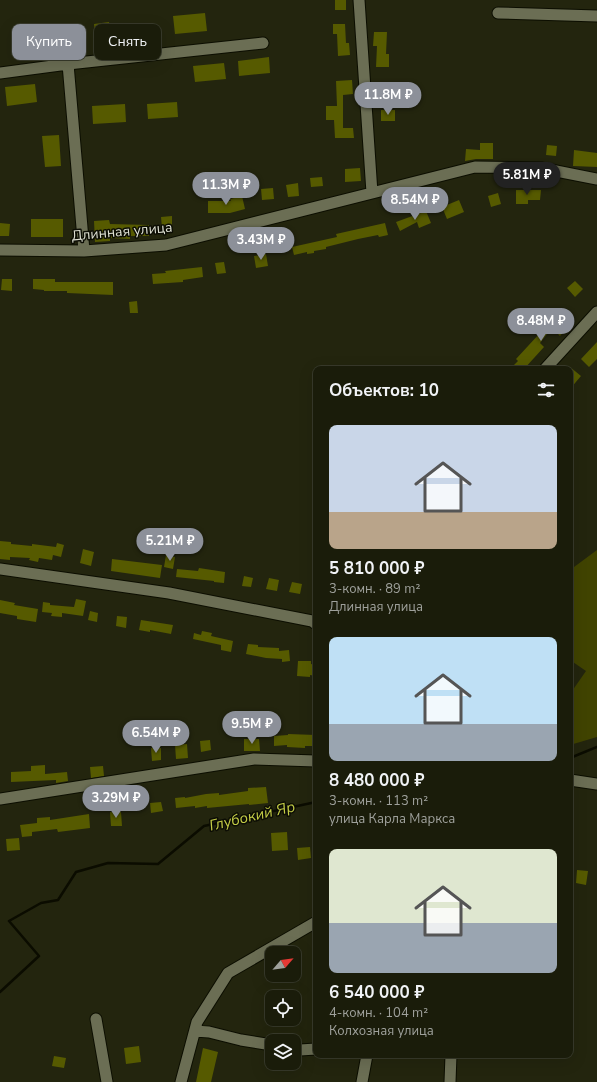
<!DOCTYPE html>
<html lang="ru">
<head>
<meta charset="utf-8">
<style>
  body { margin:0; font-family:"Nunito Sans",sans-serif; background:#232513; color:#f1f3f6; height:100vh; display:flex; flex-direction:column; font-size:15px; white-space:nowrap }
  * { box-sizing:border-box; margin:0 }
  p { font-size:13px; color:#9fa19c }
  .icon { flex:none; width:22px; height:22px; fill:none; stroke:currentColor; stroke-width:2; stroke-linecap:round; stroke-linejoin:round }
  .map { position:relative; flex:1; overflow:hidden }
  .panel { position:absolute; left:313px; top:366px; width:260px; height:692px; display:flex; flex-direction:column; background:#1a1c0a; border-radius:8px; box-shadow:0 4px 16px #0002,0 0 0 1px #383a2b }
  .panel>* { flex:none }
  .banner { position:absolute; left:12px; top:24px; width:241px; height:36px; display:flex; gap:8px }
  .needle { width:26px; rotate:62deg }
  .buttons { position:absolute; left:265px; top:946px; display:grid; gap:8px }
  .buttons a { display:grid; place-items:center; width:36px; height:36px; border-radius:8px; background:#1a1c0a; box-shadow:0 4px 16px #0002,0 0 0 1px #383a2b; font-size:20px }
  .price { position:absolute; translate:-50% -34px; padding:0 9px; border-radius:14px; background:#8c9099; color:#fff; font-size:13px; line-height:26px; filter:drop-shadow(0 1px 2px #0008) }
  .price::after { content:''; position:absolute; left:50%; top:24px; width:12px; height:9px; margin-left:-6px; background:inherit; clip-path:polygon(0 0,100% 0,50% 100%) }
  .price.selected { background:#222; color:#fff }
  ul { padding:0; list-style:none }
  li { display:grid; align-content:center; gap:8px; height:212px; padding:0 16px }
  li span { display:grid; place-items:center; height:124px; border-radius:8px; color:#555 }
  li>.icon { margin-inline-start:auto }
  span .icon { width:72px; height:72px; fill:#fffc; stroke-width:1 }
  li b { font-size:17px }
  h2 { display:flex; justify-content:space-between; align-items:center; height:48px; padding:0 16px; font-size:17px }
  .chip { padding:0 14px; border-radius:8px; background:#1a1c0a; box-shadow:0 4px 16px #0002,0 0 0 1px #383a2b; font-size:14px; line-height:36px }
  .chip.selected { background:#8c9099; color:#fff }
  .map>svg:first-child { display:block }
  .green { fill:#404300 }
  .lines { fill:none; stroke-linecap:round; stroke-linejoin:round }
  .stream { stroke:#0b0c00; stroke-width:2.5 }
  .building { fill:#565a00 }
  .minor-casing { stroke:#0c0e00; stroke-width:13 }
  .minor { stroke:#6b6e54; stroke-width:11 }
  .labels { text-anchor:middle; stroke-width:3; stroke-linejoin:round; paint-order:stroke }
  .street-label { font-size:14px; fill:#dfe1d3; stroke:#0c0d04 }
  .water-label { font-size:15px; font-style:italic; fill:#c4cd46; stroke:#0c0d04 }
</style>
</head>
<body>
<div class="map">
<svg width="597" height="1082" viewBox="0 0 597 1082">
  <rect width="100%" height="100%" fill="#23250e"/>
  <!-- green -->
  <path class="green" d="M597,550v187l-27,8v-51l16,-23 -16,-11v-90z"/>
  <g class="lines">
    <!-- stream -->
    <path class="stream" d="M570,758l27,-11
      M0,992l39,-36 -30,-35 32,-18 17,-3 18,-28 32,-9 50,1 46,-38 112,-24"/>
  </g>
  <!-- building -->
  <path class="building" d="M335,0h11v10h-11z
    M205,13l2,18 -32,3 -2,-18z
    M109,22l2,22 -15,2 -2,-22z
    M333,24h12l1,19h3l1,12 -12,1 -1,-22h-4z
    M48,32l1,17 -30,2 -1,-17z
    M374,32h13l-1,22h3v13h-13l1,-21h-4z
    M269,57l1,16 -31,3 -1,-15z
    M224,63l2,16 -31,3 -2,-16z
    M352,80l1,14 -10,1v33h10l1,10h-19l-1,-18h-8v-14h11l-1,-25z
    M377,83l10,1v9h-10z
    M35,84l2,18 -30,4 -2,-19z
    M177,102l1,15 -30,2 -1,-15z
    M125,104l1,18 -33,2 -1,-18z
    M381,110h14v11h-14z
    M59,135l2,31 -16,1 -3,-31z
    M480,143h13v16h-17l-11,2 1,-12 14,1z
    M547,145l10,1 -1,10 -10,-1z
    M574,150l23,3v14l-24,-1z
    M360,168l1,13 -16,1v-13z
    M322,177l1,9 -12,1 -1,-9z
    M298,183l1,13 -11,1 -2,-12z
    M273,188l1,11 -12,1 -1,-11z
    M516,190h25l-1,10h-12v4h-12z
    M498,193l3,11 -10,3 -3,-11z
    M242,196l3,13 -15,4h-22v-12h23l-1,-2z
    M459,200l5,12 -17,7 -5,-12z
    M426,211l5,12 -12,5 -2,-6 -17,9 -4,-9z
    M172,216v11l-10,1 -1,-11z
    M31,219h32v18h-32z
    M109,220l1,4 39,1v11h-19v3l-20,-1v3l-15,1 -1,-21z
    M0,223l10,1 -1,12h-9z
    M385,223l3,12 -9,2 -1,-2 -20,4 -32,8v2l-12,2v2l-7,1v-2l-13,3 -2,-8 45,-10 -1,-3z
    M266,254l2,12 -12,2 -2,-12z
    M224,262l2,11 -9,1 -2,-11z
    M202,267l1,10 -20,3v2l-30,2 -1,-10 14,-1 -1,-2z
    M2,279h10v12l-11,-1z
    M33,279h22v3h58v13l-46,-2v-2h-23v-1l-11,-1z
    M575,281l8,8 -8,8 -8,-9z
    M137,301l1,12h-8l-1,-11z
    M562,311l10,10 -8,8 1,1 -5,6 -8,-8 -12,15 4,4 -20,22h-14l8,-8 -2,-2 24,-26 -1,-1 5,-6 1,1 4,-4 3,3 7,-8 -2,-2z
    M597,342v17l-8,8 -8,-8z
    M570,367l11,9 -11,13z
    M0,541l11,1v2l21,2v-2l24,3 1,-4 7,2 -3,12 -8,-2 -1,5 -13,-2 -1,4 -9,-2 1,-2 -20,-1v3l-10,-1z
    M83,549l11,3 -3,14 -11,-3z
    M166,555l9,2 -2,12 -9,-2z
    M112,559l50,6 -2,13 -49,-7z
    M199,568l26,4 -1,11 -10,-1v-1l-38,-4 1,-8 21,2z
    M244,576l9,2 -2,9 -9,-1z
    M269,578l10,2 -2,11 -11,-2z
    M292,582l10,2 -2,10 -11,-2z
    M76,599l10,2 -3,15 -21,-3v4l-11,-1 1,-3 -10,-1 1,-10 7,1v2l24,2z
    M0,600l15,3 -1,2 24,4 -2,13 -19,-3v-3l-17,-3z
    M90,611l8,2 -1,9 -9,-2z
    M117,616l10,1 -1,11 -10,-2z
    M141,620l32,5 -2,9 -21,-4v2l-11,-2z
    M202,631l10,2 -1,3 22,5 -2,11 -10,-2v-5l-28,-6 1,-6 7,2z
    M248,644l10,1v2l21,1v3l10,-1 1,11 -8,1v-3l-16,-1 -20,-4z
    M298,661h13v3l5,1v11l-6,-1v2l-13,-1z
    M288,734l28,1v11h-11v2l-18,-1v-2l-13,1v-10l14,-1z
    M244,739h15l1,12h-16z
    M210,740l1,10 -10,2 -1,-11z
    M187,744l1,14 -12,1 -1,-14z
    M151,748h10v12l-9,1z
    M45,765v9l22,-2 1,9 -12,2v-3l-45,2v-10l20,-1v-5z
    M103,766l1,10 -13,2 -1,-11z
    M266,787l2,16 -19,2v-1l-42,4v-2l-12,2v-2l-19,2 -1,-10 10,-1v1l21,-4 13,-1v2l29,-4v-3z
    M161,802l2,9 -12,2 -1,-10z
    M110,812h11l1,14h-11z
    M89,814l1,14 -32,4 -1,-3 -25,3v4l-10,1 -2,-12 17,-2v-5l13,-1v3z
    M287,832l1,18 -16,1 -1,-18z
    M19,838l1,12 -13,1 -1,-12z
    M310,847l1,11 -13,2 -1,-12z
    M577,870l11,1 -2,14 -10,-2z
    M139,1046l2,16 -15,2 -2,-16z
    M203,1048l15,4 -7,30h-15z
    M54,1056l12,2 -2,10 -12,-2z"/>
  <g class="lines">
    <defs>
      <path id="minor" d="M359,0l13,193
        M498,13l99,3
        M68,64l16,187
        M0,73l68,-9 195,-21
        M0,250l84,1 82,-6 309,-78 66,1 56,11
        M545,369l52,-57
        M0,569l169,24 143,28 4,3
        M570,780l27,4
        M0,799l254,-40 62,2
        M96,1019l11,63
        M195,1031l14,1 32,8 31,5
        M294,1049l6,1 16,-1
        M181,1082l16,-60 31,-49 88,-51
        M362,1082l5,-27
        M450,1082l1,-27"/>
    </defs>
    <!-- minor casing -->
    <use href="#minor" class="minor-casing"/>
    <!-- minor -->
    <use href="#minor" class="minor"/>
  </g>
  <g class="labels">
    <!-- street labels -->
    <g class="street-label">
      <text transform="translate(122 231) rotate(-5)" y="5">Длинная улица</text>
    </g>
    <!-- water labels -->
    <g class="water-label">
      <text transform="translate(252 816) rotate(-13)" y="5">Глубокий Яр</text>
    </g>
  </g>
</svg>
<div class="buttons">
<a><svg class="needle" viewBox="-14 -14 28 28"><path d="M0-13l5 13h-10z" fill="#e53935"/><path d="M0 13l5-13h-10z" fill="#9fa19c"/></svg></a>
<a><svg class="icon" aria-label="locate" viewBox="0 0 24 24"><circle cx="12" cy="12" r="6"/><path d="M12 2v4M12 18v4M2 12h4M18 12h4"/></svg></a>
<a><svg class="icon" aria-label="layers" viewBox="0 0 24 24"><path d="M12 4l9 5-9 5-9-5zM3 14l9 5 9-5"/></svg></a>
</div>
<b class="price" style="left:388px;top:116px">11.8M ₽</b>
<b class="price selected" style="left:527px;top:196px">5.81M ₽</b>
<b class="price" style="left:226px;top:206px">11.3M ₽</b>
<b class="price" style="left:415px;top:221px">8.54M ₽</b>
<b class="price" style="left:261px;top:261px">3.43M ₽</b>
<b class="price" style="left:541px;top:342px">8.48M ₽</b>
<b class="price" style="left:170px;top:562px">5.21M ₽</b>
<b class="price" style="left:252px;top:745px">9.5M ₽</b>
<b class="price" style="left:156px;top:754px">6.54M ₽</b>
<b class="price" style="left:116px;top:819px">3.29M ₽</b>
<div class="banner">
<a class="chip selected">Купить</a>
<a class="chip">Снять</a>
</div>
<section class="panel">
<h2>Объектов: 10<svg class="icon" aria-label="filters" viewBox="0 0 24 24"><path d="M4 7h16M4 17h16"/><circle cx="9" cy="7" r="2"/><circle cx="15" cy="17" r="2"/></svg></h2>
<ul>
<li><span style="background:linear-gradient(#c9d6e8 70%,#b9a48a 0)"><svg class="icon" aria-label="home" viewBox="0 0 24 24"><path d="M3 11l9-7 9 7M6 9v11h12V9"/></svg></span><div><b>5 810 000 ₽</b><p>3-комн. · 89 m²</p><p>Длинная улица</p></div></li>
<li><span style="background:linear-gradient(#bfe0f5 70%,#9aa5b1 0)"><svg class="icon" aria-label="home" viewBox="0 0 24 24"><path d="M3 11l9-7 9 7M6 9v11h12V9"/></svg></span><div><b>8 480 000 ₽</b><p>3-комн. · 113 m²</p><p>улица Карла Маркса</p></div></li>
<li><span style="background:linear-gradient(#dfe7d0 60%,#9aa5b1 0)"><svg class="icon" aria-label="home" viewBox="0 0 24 24"><path d="M3 11l9-7 9 7M6 9v11h12V9"/></svg></span><div><b>6 540 000 ₽</b><p>4-комн. · 104 m²</p><p>Колхозная улица</p></div></li>
</ul>
</section>
</div>
</body>
</html>
